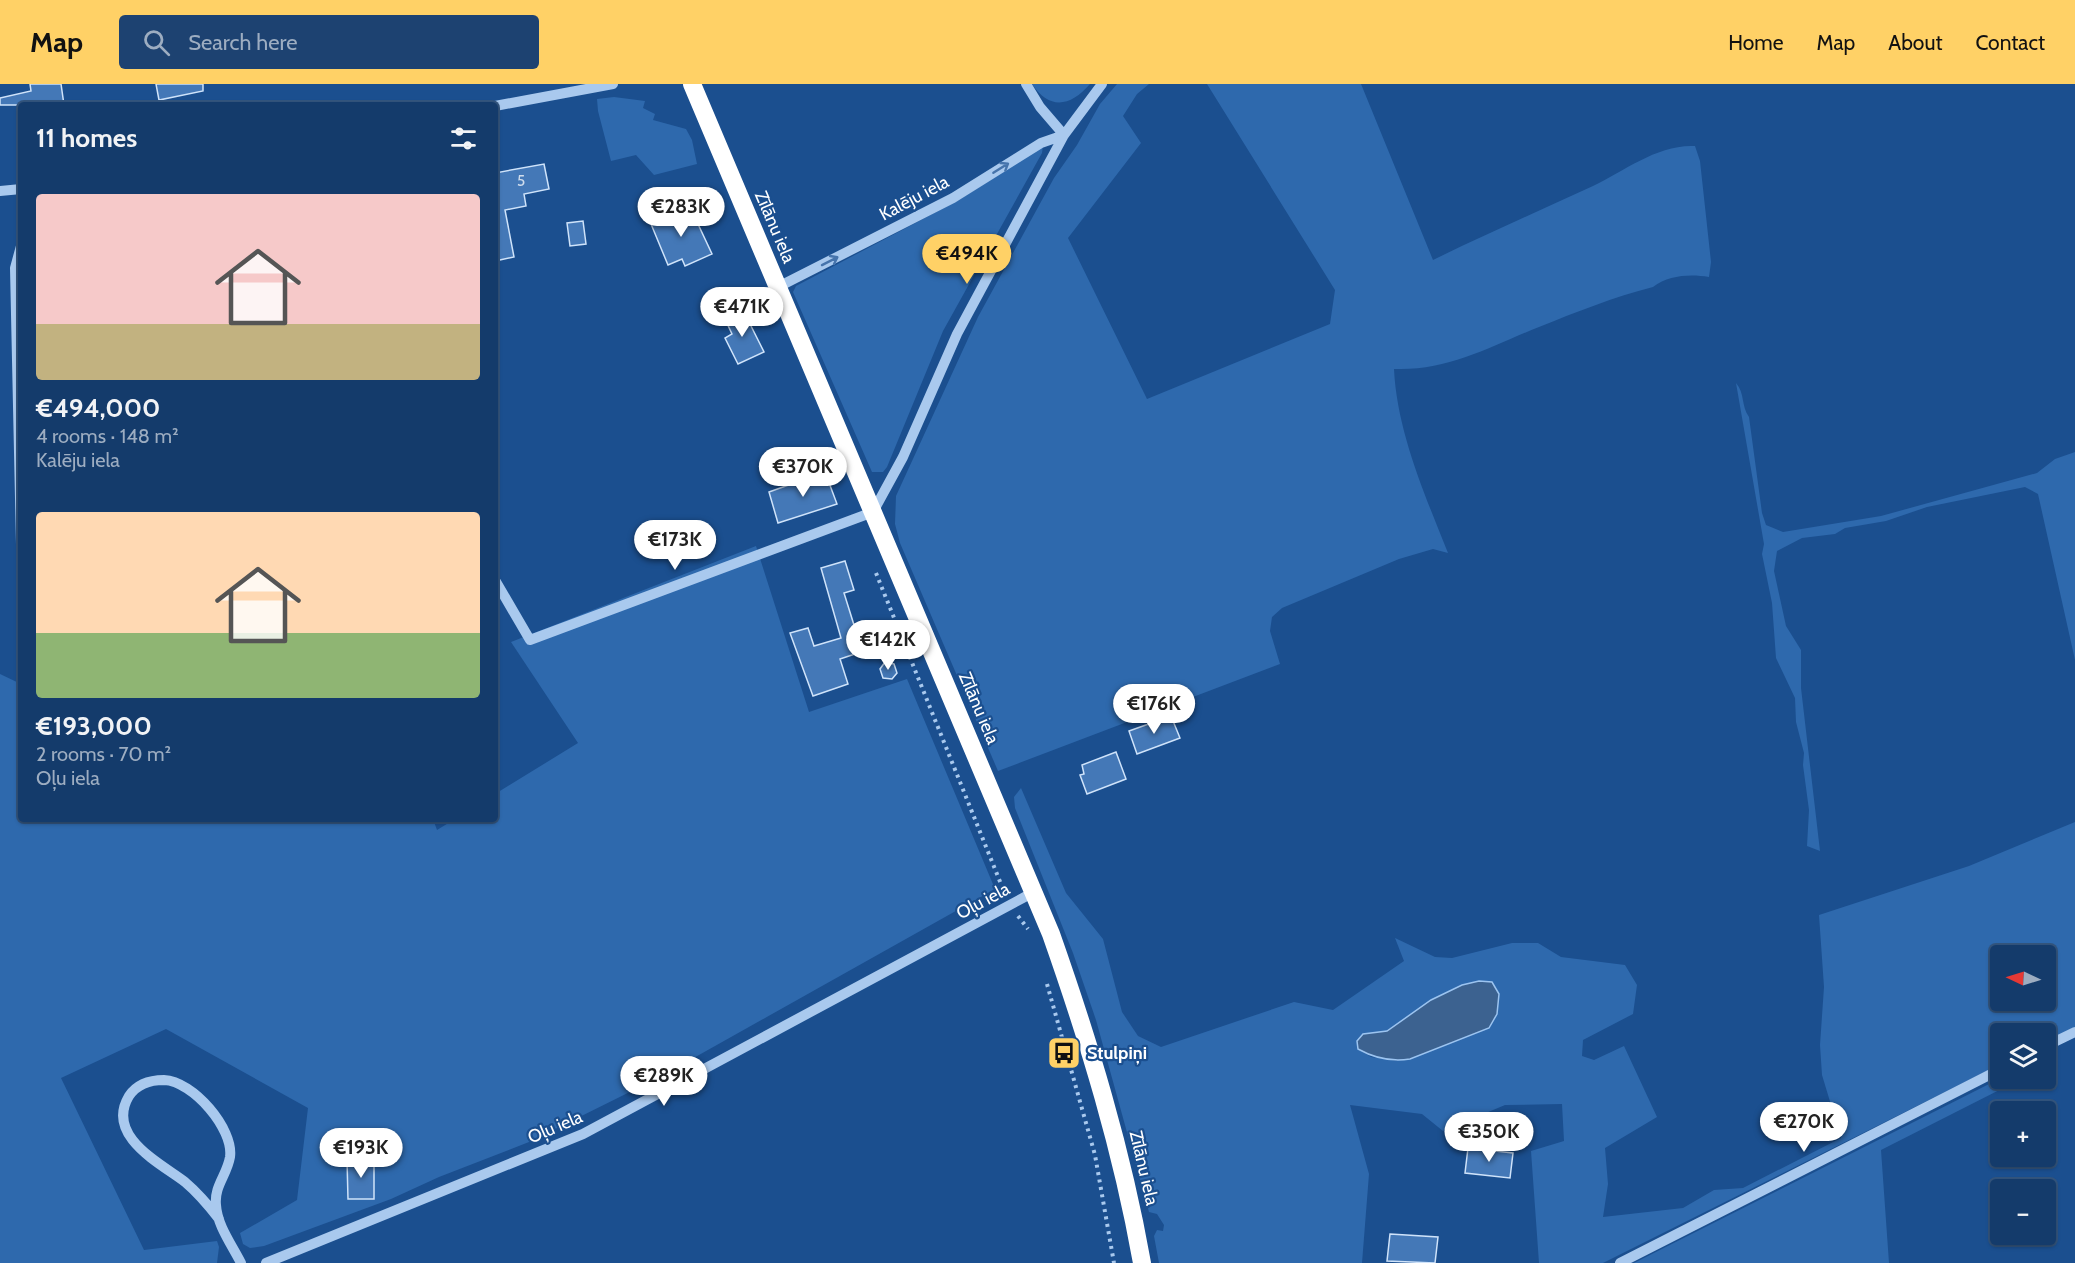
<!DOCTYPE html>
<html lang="en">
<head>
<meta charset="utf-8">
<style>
  body { margin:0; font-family:Cabin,sans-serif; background:#1d4271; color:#f1f3f6; height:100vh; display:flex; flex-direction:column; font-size:22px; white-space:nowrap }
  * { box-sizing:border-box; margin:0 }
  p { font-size:20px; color:#9dadc1 }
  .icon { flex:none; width:33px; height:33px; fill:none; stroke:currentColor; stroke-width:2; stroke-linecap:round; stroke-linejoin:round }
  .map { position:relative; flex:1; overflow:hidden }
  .panel { position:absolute; left:18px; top:18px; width:480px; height:720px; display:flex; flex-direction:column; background:#143b6b; border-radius:6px; box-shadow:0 2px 4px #0004,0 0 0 2px #33557e }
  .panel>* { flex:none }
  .needle { width:39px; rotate:274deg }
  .controls { position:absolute; left:1990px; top:861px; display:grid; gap:12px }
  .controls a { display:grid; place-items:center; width:66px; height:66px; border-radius:6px; background:#143b6b; box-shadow:0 2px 4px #0004,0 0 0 2px #33557e; font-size:30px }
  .price { position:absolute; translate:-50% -51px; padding:0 14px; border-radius:21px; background:#fff; color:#222; font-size:20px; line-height:39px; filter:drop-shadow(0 2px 3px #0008) }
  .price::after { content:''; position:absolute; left:50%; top:36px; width:18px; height:14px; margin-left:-9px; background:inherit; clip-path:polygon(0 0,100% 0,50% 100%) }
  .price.active { background:#ffd166; color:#111 }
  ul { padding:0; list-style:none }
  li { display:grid; align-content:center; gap:12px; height:318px; padding:0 18px }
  li span { display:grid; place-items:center; height:186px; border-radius:6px; color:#555 }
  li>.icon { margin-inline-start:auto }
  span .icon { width:108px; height:108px; fill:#fffc; stroke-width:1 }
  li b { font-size:26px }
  h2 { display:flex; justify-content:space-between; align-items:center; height:72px; padding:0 18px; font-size:26px }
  header { display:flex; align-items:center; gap:36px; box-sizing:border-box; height:84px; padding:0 30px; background:#ffd166; color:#111 }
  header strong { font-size:28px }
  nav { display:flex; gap:33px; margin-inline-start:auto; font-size:21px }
  .search { width:420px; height:54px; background:#1d4271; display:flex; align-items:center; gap:15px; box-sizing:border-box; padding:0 21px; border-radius:6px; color:#9dadc1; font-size:22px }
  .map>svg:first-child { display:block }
  .green { fill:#2e69ad; fill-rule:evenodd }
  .water { fill:#3c6290; stroke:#9cc4f0; stroke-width:1.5 }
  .building { fill:#4478b7; stroke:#cfe3fa; stroke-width:1.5 }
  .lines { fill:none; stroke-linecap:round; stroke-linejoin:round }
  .path { stroke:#a9c9ee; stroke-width:4; stroke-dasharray:3 4.5; stroke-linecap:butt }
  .minor { stroke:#a9c9ee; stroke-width:10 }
  .highway { stroke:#fff; stroke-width:18 }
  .oneway { stroke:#4674ac }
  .labels { text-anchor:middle; stroke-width:4.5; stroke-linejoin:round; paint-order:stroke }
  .number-label { font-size:15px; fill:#d0dded }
  .street-label { font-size:18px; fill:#fff; stroke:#1b4f8f }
  .poi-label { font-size:18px; font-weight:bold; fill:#fff; stroke:#1b4f8f; text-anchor:start }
</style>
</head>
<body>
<header>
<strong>Map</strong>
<div class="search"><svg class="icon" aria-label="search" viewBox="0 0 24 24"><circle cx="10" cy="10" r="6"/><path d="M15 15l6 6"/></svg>Search here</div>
<nav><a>Home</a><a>Map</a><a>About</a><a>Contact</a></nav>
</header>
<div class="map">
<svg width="2075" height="1179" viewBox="0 0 2075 1179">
  <rect width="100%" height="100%" fill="#1b4f8f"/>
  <!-- green -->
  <path class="green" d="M1032,0h58c-19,22 -40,27 -58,0z
    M1117,0h32l-12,10 -14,22 18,27 -73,95 79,161 183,-75 5,-34 -128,-206h154l72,176c53,-26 106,-49 160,-74 31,-15 65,-42 102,-40l5,15 11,101 -2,15c-19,-3 -40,-2 -56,10 -39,10 -77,25 -114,40 -50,20 -90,44 -145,42 3,63 31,126 54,184l-15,-4 -34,10 -117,49 -10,9 -2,14 10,33 -282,107 -98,-228 -5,-19 1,-28 82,-179 76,-139 23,-33 23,-41z
    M614,13l31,4 -2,7 12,6 -2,6 33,9 6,11 5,24 -43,11 -18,-20 -25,6 -13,-50 -1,-12z
    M1043,62l-1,7 -99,178 -56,136 -4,5h-11l-79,-180 3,-6 163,-86z
    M1736,299c9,10 5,23 13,34l13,96 4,12 17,7 98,-16 156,-43 18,-14 20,-7v208l-37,-166 -13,-7 -98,20 -41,14 -41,7 -10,6 -33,4 -25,13 -3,20 12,55 15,24v38l19,163 -13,-5 2,-36 -6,-45 1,-12 -8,-31 -1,-24 -19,-40 -4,-55 -10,-49 2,-10z
    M756,462l53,166 98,-33 88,210 -337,189 -129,64 -90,35 -48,22 -127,47 -14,2 -7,-4 -3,-11 57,-33 11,-92 -142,-79 -105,49 83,172 73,-9 2,6 -2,16h-217v-589l21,10v135h412l4,11 18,-11h40v-25l83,-51 -67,-101z
    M1021,704l45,105 37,46 19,73 16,24 23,11 133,-45 39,8 71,-49 -9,-23 40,19 17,1 60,-15h26l23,14 64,8 12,20 -4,29 -50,26 -1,16 12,4 30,-14 33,71 -52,31 3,36 -5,33 80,-9 31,-18 29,-2 98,-50 -19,-63 -2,-30 4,-58 -5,-72 150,-49 106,-44v205l-29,14v-7h-45v30l-398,199h-64l-8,-112 33,-10 -2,-37 -57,1 -62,26 -21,-17 -72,-9 19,69 -7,89h-203l-5,-27 3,-6 6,1 1,-6 -7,-11 -8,-2 -53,-192 -23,-67 -58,-145 -1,-11zM2001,872h45v44h-45zM1404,936l-7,41 -26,-4 -13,-8 5,-14 23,-4z
    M2001,994l20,1 -140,71 8,113h-255z"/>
  <!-- water -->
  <path class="water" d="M1479,897l13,1 7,12 -2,20 -8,14 -79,31c-19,3 -36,-1 -52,-10l-1,-8 6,-7 24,-3 44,-31 31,-15z"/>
  <!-- building -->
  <path class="building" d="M30,0h31l3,21h-64v-7l31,-7z
    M156,0h47v7l-44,9z
    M544,80l5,25 -25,5 2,12 -21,4 9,47 -19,4v-88z
    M690,123l22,47 -27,12 -3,-7 -14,6 -17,-41z
    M583,137l3,23 -16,2 -3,-23z
    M743,226l21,42 -26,12 -13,-26 7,-4 -7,-15z
    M825,388l12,32 -59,19 -9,-31z
    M845,477l9,29 -10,3 10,32 9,-2 7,26 -30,10 8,25 -35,12 -23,-63 18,-5 6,18 27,-8 -20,-70z
    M885,578l9,2 3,9 -5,6 -9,-1 -3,-9z
    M1171,632l9,22 -43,16 -8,-23z
    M1116,668l10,27 -39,15 -7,-19 4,-1 -2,-9z
    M1468,1064l45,5 -3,25 -45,-5z
    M347,1076h27v39h-26z
    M1390,1150l48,3 -3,26 -48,-2z"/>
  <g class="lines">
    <!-- path -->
    <path class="path" d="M876,489l129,321
      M1018,832l10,13
      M1047,900l48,171 19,108"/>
    <!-- minor -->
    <path class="minor" d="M495,22l118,-22
      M0,107l21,-2
      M21,162l-6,22 6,276
      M778,203l175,-89 88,-55 23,-8 -24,-28 -14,-23
      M495,496l35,60 343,-128 30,-55 54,-123 107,-199 38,-51
      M2046,962l29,-14
      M219,1135c-10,-13 -21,-26 -34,-37 -25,-19 -80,-46 -56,-86 8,-12 21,-16 35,-16 29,1 70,49 66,77 -3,18 -16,29 -14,48 1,20 16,40 25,58
      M266,1179l317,-129 451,-242
      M1620,1179l381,-194"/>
    <!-- highway -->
    <path class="highway" d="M692,0l359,850c38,108 71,216 91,329"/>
  </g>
  <!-- one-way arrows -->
  <defs><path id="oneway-shaft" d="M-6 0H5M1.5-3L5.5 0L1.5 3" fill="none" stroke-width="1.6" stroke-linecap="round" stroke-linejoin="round" transform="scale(1.5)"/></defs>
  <g class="oneway">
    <use href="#oneway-shaft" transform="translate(1001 84) rotate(-32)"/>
    <use href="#oneway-shaft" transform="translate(830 177) rotate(-27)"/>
  </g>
  <!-- icons -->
  <defs>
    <symbol id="bus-square" viewBox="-11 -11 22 22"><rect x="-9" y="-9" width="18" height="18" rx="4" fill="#ffd166" stroke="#1b4f8f"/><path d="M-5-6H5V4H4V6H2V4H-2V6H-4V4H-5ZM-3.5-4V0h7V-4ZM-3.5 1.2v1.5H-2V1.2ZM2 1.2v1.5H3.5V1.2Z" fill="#111"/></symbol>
  </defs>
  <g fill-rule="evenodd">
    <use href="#bus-square" x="1045" y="950" width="38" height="38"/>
  </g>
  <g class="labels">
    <!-- number labels -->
    <g class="number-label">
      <text x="521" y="102">5</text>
    </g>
    <!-- street labels -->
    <g class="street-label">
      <text transform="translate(914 114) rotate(-28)" y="6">Kalēju iela</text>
      <text transform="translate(775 143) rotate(67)" y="6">Zīlānu iela</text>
      <text transform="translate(979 624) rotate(67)" y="6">Zīlānu iela</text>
      <text transform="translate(983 817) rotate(-28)" y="6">Oļu iela</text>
      <text transform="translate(555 1043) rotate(-23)" y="6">Oļu iela</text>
      <text transform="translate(1144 1084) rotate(77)" y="6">Zīlānu iela</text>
    </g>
    <!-- poi labels -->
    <g class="poi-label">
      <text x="1087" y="975">Stulpiņi</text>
    </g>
  </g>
</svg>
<div class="controls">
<a><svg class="needle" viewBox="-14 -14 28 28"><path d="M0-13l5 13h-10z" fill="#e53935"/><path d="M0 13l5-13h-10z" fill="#9dadc1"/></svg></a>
<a><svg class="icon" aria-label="layers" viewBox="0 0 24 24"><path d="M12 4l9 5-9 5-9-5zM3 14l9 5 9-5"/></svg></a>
<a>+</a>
<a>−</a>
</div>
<b class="price" style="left:681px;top:154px">€283K</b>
<b class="price active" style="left:967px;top:201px">€494K</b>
<b class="price" style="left:742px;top:254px">€471K</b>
<b class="price" style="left:803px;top:414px">€370K</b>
<b class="price" style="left:675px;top:487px">€173K</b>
<b class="price" style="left:888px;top:587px">€142K</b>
<b class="price" style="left:1154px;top:651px">€176K</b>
<b class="price" style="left:664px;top:1023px">€289K</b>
<b class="price" style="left:1804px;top:1069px">€270K</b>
<b class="price" style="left:1489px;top:1079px">€350K</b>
<b class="price" style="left:361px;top:1095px">€193K</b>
<section class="panel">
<h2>11 homes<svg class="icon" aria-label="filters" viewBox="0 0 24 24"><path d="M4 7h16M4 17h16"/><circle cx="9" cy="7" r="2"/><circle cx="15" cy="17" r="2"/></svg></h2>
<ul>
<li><span style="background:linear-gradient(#f6c9c9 70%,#c2b280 0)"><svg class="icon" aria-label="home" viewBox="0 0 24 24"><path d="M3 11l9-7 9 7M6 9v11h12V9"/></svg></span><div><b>€494,000</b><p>4 rooms · 148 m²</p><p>Kalēju iela</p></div></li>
<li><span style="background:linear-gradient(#ffd9b3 65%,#8fb573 0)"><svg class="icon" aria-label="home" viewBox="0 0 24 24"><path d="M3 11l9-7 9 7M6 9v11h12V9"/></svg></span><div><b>€193,000</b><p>2 rooms · 70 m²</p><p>Oļu iela</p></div></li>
</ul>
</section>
</div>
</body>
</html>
